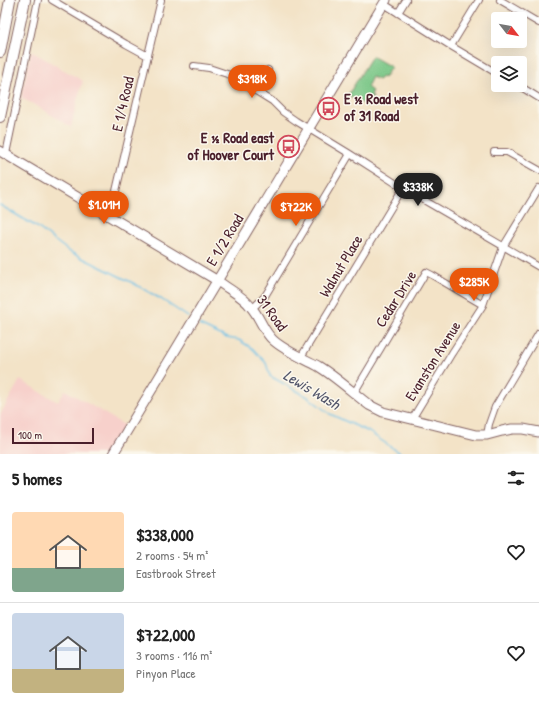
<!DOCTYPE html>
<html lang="en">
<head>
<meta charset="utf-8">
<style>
  body { margin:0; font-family:"Patrick Hand",sans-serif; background:#f2f2f2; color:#222; height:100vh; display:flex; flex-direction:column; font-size:15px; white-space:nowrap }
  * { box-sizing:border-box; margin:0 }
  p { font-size:13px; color:#767676 }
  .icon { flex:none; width:22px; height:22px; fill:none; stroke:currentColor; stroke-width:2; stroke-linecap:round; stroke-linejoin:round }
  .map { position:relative; height:454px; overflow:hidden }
  .side { display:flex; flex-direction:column; background:#fff; flex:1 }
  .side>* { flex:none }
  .needle { width:26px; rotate:121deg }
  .fabs { position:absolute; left:491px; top:12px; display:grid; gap:8px }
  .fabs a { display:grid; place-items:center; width:36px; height:36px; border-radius:4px; background:#fff; box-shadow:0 4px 16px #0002; font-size:20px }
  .scale { position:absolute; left:12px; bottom:10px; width:82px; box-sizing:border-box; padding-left:4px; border:2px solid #4a1f2b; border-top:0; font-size:11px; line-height:14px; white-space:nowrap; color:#4a1f2b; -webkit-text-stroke:3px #fbf7ec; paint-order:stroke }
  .price { position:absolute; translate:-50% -34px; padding:0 9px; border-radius:14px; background:#ea580c; color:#fff; font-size:13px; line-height:26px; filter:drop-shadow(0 1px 2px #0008) }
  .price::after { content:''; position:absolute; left:50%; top:24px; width:12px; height:9px; margin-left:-6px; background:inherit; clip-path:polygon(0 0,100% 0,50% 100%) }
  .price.on { background:#222; color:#fff }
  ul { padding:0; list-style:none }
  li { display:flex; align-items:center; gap:12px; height:100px; padding:0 12px }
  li+li { border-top:1px solid #e0e0e0 }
  li span { display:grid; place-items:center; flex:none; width:112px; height:80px; border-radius:4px; color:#555 }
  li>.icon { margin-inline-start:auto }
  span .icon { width:48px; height:48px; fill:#fffc; stroke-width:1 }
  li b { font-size:17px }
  h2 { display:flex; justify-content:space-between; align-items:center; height:48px; padding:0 12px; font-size:17px }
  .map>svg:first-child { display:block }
  .built { fill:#f7d0cb }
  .green { fill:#79c686; stroke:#627258 }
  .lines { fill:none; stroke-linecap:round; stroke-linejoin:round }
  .stream { stroke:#68bee5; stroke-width:1.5 }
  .street-casing { stroke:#856462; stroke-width:8 }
  .secondary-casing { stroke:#856462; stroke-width:11 }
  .primary-casing { stroke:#856462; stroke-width:12 }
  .street { stroke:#fff; stroke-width:6 }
  .secondary { stroke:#fff; stroke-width:9 }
  .primary { stroke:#fff; stroke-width:10 }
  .labels { text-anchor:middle; stroke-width:3; stroke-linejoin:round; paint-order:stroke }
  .poi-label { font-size:15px; font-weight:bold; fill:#4a1f2b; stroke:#fbf7ec; text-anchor:start }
  .street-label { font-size:15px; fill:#4a1f2b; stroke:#fbf7ec }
  .water-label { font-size:16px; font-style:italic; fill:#54576c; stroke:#fbf7ec }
</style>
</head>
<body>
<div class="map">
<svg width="539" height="454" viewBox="0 0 539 454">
  <rect width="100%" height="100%" fill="#fbf7ec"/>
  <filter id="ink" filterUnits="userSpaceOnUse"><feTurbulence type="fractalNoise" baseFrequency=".025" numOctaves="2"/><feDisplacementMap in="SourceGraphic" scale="8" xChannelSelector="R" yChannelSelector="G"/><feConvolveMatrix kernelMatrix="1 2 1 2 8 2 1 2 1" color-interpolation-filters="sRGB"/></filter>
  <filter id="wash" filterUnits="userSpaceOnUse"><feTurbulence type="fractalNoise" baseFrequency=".012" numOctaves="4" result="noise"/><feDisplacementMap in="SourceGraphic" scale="16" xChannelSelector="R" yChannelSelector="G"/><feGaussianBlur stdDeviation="0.9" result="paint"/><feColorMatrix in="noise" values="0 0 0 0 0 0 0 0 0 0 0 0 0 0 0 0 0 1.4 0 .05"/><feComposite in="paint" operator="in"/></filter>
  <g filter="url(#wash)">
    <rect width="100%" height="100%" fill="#f3e3c7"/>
    <!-- built -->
    <path class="built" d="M31,51l52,30 -5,16 -7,30 -34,-21 -16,-8z
      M20,380l38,22 7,-12 59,35 -18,29h-106v-39z"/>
    <!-- green -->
    <path class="green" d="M372,56l19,11 -7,11 -2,-1 -4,3 -6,-3 -5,10 5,4 -1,5 2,1 -6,9 -19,-11z"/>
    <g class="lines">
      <!-- stream -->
      <path class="stream" d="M0,205l37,22 33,25 63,31 28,16 27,18
        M199,325l28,13 12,2 14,9 13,14 4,13 38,21 22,17 39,18 25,17 8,5"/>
    </g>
  </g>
  <g filter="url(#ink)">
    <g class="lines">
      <defs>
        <path id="street" d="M52,0l74,44 22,12
          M500,0l39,23
          M384,4l67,42 47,28
          M398,13l8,-13
          M451,46l28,-46
          M194,66l15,2 21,7 42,26 11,11 13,9 54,33 53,34 136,79
          M518,85l21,13
          M255,91l13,-21
          M494,152h13l32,18
          M6,154l32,-154
          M104,213l12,-22 45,-191
          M253,308l12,-12 85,-142
          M301,357l102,-169
          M354,393l72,-121 6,3 51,30
          M412,419l40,-66 31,-48 20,-58 36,-59
          M487,435l2,-11 6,-17 44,-74"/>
        <path id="secondary" d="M0,151l218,130c11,9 24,14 33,26 9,10 12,24 22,33 12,11 30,18 45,26 18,11 34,26 51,39l14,7 93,23h11l15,-4 10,-2h11l16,3
          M113,454l273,-454"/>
        <path id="primary" d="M0,52l10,-52
          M0,117l25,-117"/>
      </defs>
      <!-- street casing -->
      <use href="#street" class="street-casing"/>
      <!-- secondary casing -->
      <use href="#secondary" class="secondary-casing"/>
      <!-- primary casing -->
      <use href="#primary" class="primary-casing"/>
      <!-- street -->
      <use href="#street" class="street"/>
      <!-- secondary -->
      <use href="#secondary" class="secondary"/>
      <!-- primary -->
      <use href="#primary" class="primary"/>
    </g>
  </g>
  <!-- icons -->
  <defs>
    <symbol id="bus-ring" viewBox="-11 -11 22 22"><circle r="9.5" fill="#fbf7ec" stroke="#d1495b" stroke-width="1.5"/><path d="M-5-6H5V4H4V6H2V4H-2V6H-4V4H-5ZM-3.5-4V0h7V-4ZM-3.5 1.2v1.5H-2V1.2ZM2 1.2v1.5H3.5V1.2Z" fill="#d1495b"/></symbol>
  </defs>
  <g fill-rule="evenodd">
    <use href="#bus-ring" x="316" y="96" width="25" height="25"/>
    <use href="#bus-ring" x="276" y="134" width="25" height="25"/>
  </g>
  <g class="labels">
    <!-- poi labels -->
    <g class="poi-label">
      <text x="344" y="104">E ½ Road west<tspan x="344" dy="17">of 31 Road</tspan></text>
      <text x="274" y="143" text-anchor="end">E ½ Road east<tspan x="274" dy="17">of Hoover Court</tspan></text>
    </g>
    <!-- street labels -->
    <g class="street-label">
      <text transform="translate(123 104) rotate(-77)" y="5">E 1/4 Road</text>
      <text transform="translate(225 240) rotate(-59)" y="5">E 1/2 Road</text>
      <text transform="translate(341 266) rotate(-59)" y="5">Walnut Place</text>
      <text transform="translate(396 299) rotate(-58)" y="5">Cedar Drive</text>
      <text transform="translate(272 313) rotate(54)" y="5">31 Road</text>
      <text transform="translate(433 361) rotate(-58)" y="5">Evanston Avenue</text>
    </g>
    <!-- water labels -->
    <g class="water-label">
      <text transform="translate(312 389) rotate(31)" y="6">Lewis Wash</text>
    </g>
  </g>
</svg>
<div class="fabs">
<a><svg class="needle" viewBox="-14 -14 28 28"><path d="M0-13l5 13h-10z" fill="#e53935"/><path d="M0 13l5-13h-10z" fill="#767676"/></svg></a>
<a><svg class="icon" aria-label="layers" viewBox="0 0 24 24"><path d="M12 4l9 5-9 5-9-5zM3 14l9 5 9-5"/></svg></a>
</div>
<div class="scale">100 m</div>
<b class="price" style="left:252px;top:99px">$318K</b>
<b class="price on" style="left:418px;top:207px">$338K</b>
<b class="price" style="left:104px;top:225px">$1.01M</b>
<b class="price" style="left:296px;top:227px">$722K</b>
<b class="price" style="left:474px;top:302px">$285K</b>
</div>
<section class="side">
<h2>5 homes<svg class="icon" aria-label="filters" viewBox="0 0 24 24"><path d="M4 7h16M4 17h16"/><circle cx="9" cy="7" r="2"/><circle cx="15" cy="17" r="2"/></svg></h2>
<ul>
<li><span style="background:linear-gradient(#ffd9b3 70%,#7fa58c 0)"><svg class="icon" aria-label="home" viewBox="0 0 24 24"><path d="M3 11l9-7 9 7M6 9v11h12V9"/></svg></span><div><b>$338,000</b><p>2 rooms · 54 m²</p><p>Eastbrook Street</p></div><svg class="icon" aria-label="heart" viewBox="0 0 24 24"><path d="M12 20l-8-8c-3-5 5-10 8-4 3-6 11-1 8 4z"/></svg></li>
<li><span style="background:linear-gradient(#c9d6e8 70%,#c2b280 0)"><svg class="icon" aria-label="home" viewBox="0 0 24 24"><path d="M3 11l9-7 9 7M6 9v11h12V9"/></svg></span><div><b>$722,000</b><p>3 rooms · 116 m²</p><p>Pinyon Place</p></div><svg class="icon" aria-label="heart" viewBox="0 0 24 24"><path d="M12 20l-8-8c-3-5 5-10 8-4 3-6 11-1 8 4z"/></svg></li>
</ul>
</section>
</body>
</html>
